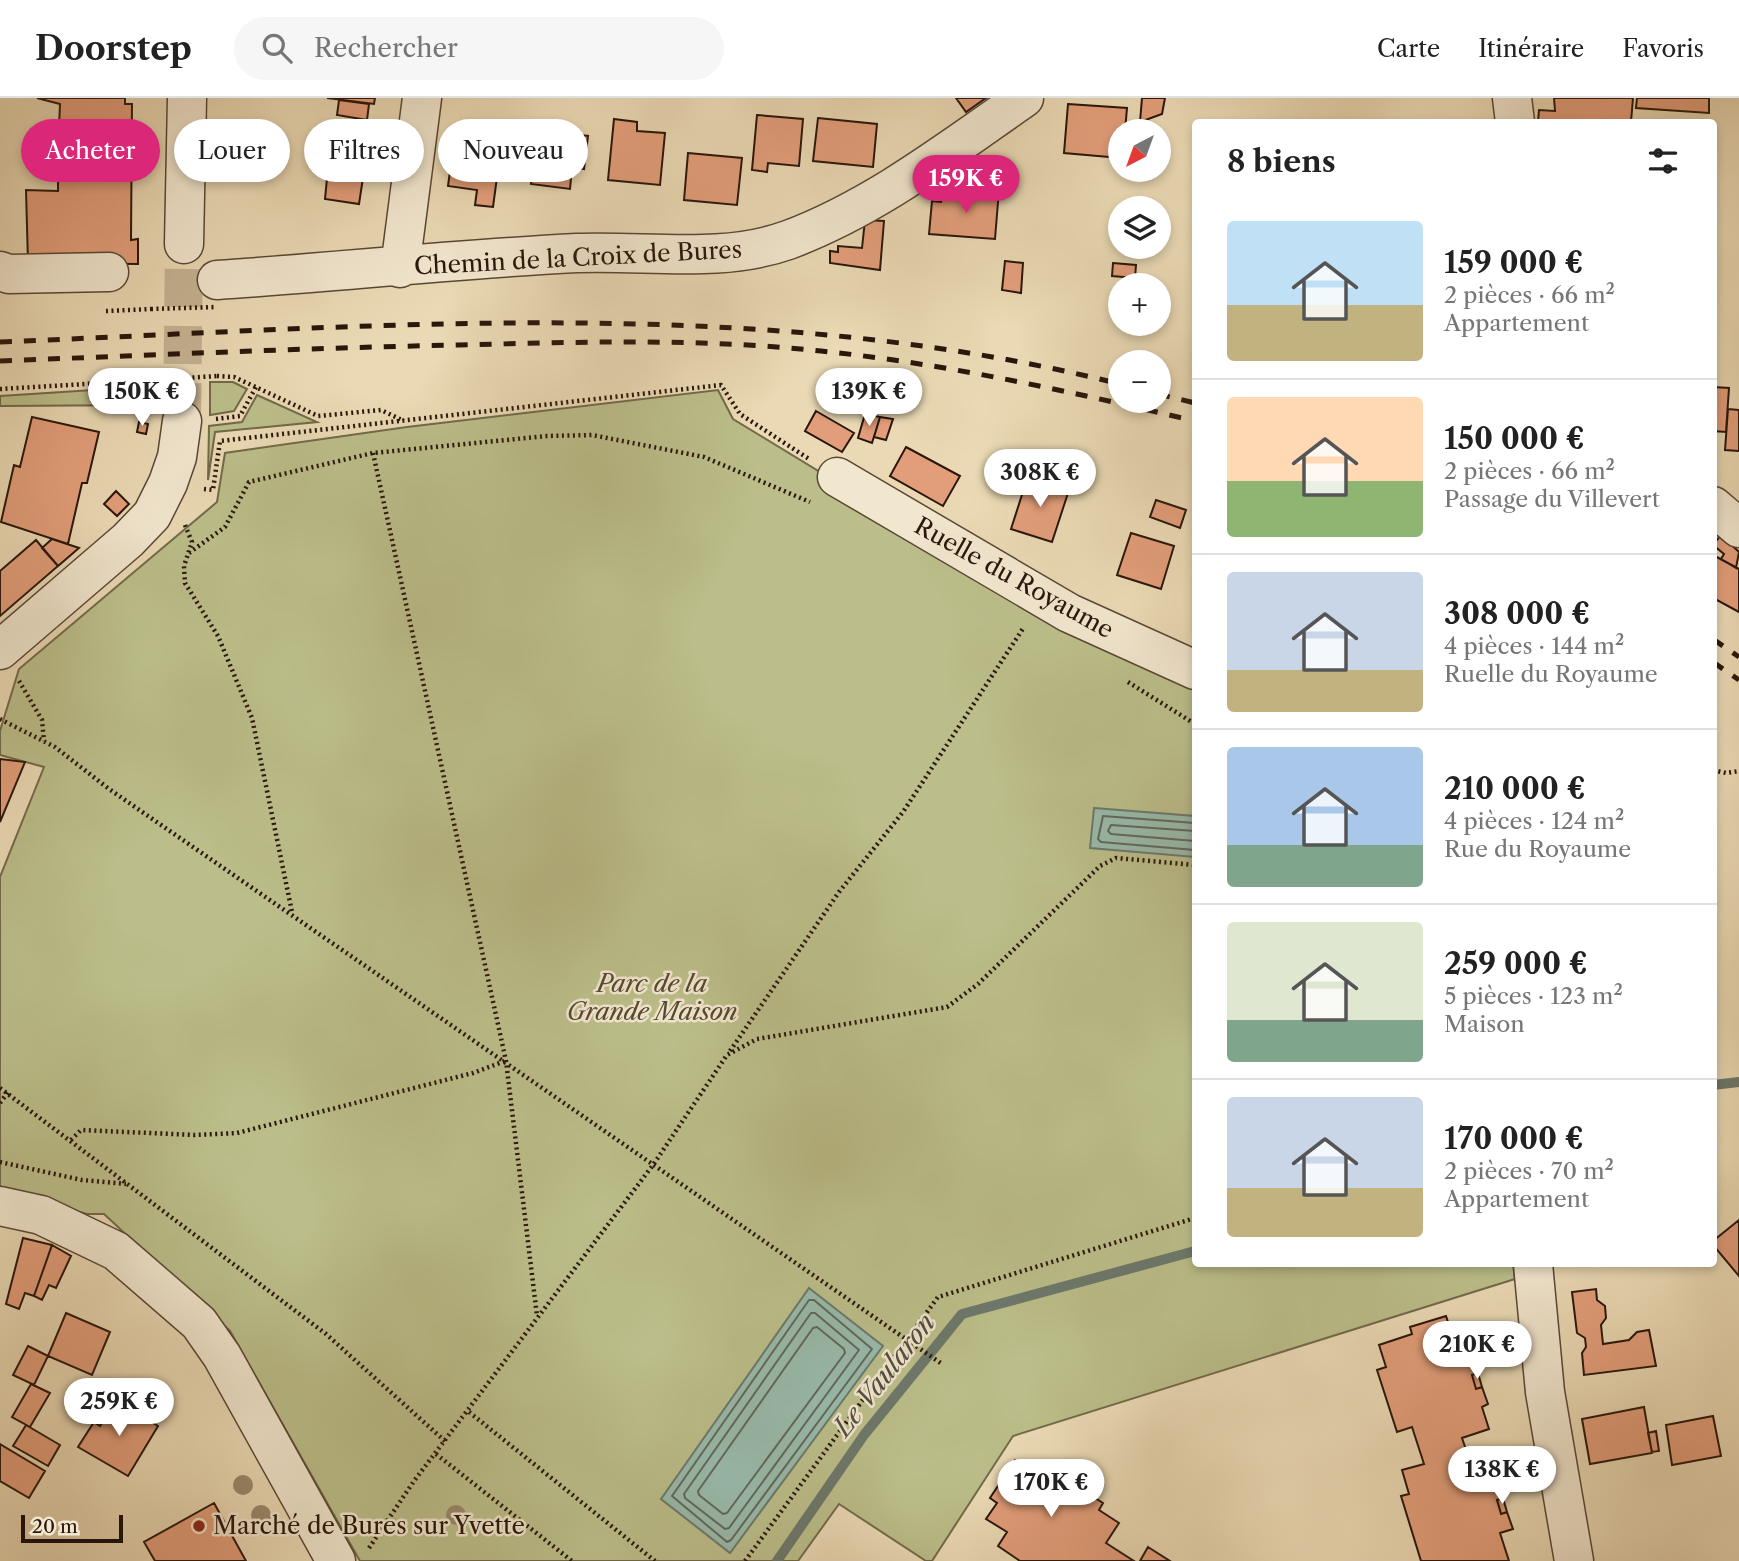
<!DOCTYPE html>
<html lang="fr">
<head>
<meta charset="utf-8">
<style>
  body { margin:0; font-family:"Libre Caslon Text",serif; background:#f6f6f6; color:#222; height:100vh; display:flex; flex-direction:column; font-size:26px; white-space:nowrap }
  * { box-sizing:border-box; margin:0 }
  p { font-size:23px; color:#767676 }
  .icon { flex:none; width:38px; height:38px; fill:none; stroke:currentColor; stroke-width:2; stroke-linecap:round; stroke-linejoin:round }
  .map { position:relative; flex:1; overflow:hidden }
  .panel { position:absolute; left:1192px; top:21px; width:525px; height:1148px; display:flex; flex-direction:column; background:#fff; border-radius:7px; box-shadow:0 4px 10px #0003 }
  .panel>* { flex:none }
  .top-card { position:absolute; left:21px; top:21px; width:665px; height:63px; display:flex; gap:14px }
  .needle { width:46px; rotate:221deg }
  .controls { position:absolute; left:1108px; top:21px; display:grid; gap:14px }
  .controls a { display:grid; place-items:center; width:63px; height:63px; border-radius:50%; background:#fff; box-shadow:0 4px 10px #0003; font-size:35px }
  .scale { position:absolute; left:21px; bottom:18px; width:102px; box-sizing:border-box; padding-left:7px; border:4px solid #2a160b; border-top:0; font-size:19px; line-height:24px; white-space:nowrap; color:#2a160b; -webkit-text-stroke:5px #f1e6ce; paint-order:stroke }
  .price { position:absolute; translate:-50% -60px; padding:0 16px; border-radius:24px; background:#fff; color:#222; font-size:23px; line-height:46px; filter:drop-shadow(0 2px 4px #0008) }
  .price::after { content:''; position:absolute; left:50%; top:42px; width:21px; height:16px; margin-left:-10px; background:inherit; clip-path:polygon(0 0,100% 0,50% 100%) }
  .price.current { background:#db2777; color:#fff }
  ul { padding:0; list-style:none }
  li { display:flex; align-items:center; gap:21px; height:175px; padding:0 35px }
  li+li { border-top:2px solid #e0e0e0 }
  li span { display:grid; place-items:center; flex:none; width:196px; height:140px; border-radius:7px; color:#555 }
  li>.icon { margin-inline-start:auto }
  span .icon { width:84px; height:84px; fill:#fffc; stroke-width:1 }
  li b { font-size:30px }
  h2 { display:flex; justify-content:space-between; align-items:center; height:84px; padding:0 35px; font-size:30px }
  .pill { padding:0 24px; border-radius:32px; background:#fff; box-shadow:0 4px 10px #0003; font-size:24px; line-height:63px }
  .pill.current { background:#db2777; color:#fff }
  header { display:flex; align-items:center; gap:42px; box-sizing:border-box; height:98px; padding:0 35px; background:#fff; border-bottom:2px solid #e0e0e0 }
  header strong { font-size:33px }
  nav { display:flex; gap:38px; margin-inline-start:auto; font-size:24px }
  .search { width:490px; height:63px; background:#f6f6f6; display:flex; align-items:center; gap:18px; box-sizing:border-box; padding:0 24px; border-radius:38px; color:#767676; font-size:26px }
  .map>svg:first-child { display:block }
  .green { fill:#bbbe8a; stroke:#726a4a; stroke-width:2 }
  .water { fill:#98baab; stroke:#6c786b; stroke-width:2 }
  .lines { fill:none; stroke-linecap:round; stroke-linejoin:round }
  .shore { stroke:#61685b; stroke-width:2 }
  .stream { stroke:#6c786b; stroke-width:10 }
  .building { fill:#e29e7a; stroke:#2a160b; stroke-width:2 }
  .minor-tunnel { stroke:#c4b292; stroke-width:38; stroke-dasharray:38 19; stroke-linecap:butt }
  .minor-casing { stroke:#5a4735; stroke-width:41 }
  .path { stroke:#2a160b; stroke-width:4.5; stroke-dasharray:2 3.5; stroke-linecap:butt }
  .minor { stroke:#f1e6ce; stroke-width:38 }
  .rail { stroke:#2a160b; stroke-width:5; stroke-dasharray:12 12; stroke-linecap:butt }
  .path-bridge { stroke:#2a160b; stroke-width:4.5; stroke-dasharray:2 3.5; stroke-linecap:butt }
  .tree { fill:#99896c }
  .poi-dot { fill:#8f2418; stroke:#f1e6ce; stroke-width:2.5 }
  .labels { text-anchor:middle; stroke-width:5; stroke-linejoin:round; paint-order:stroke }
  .street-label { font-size:24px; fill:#2a160b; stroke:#f1e6ce }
  .park-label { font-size:24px; font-style:italic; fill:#564831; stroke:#f1e6ce }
  .poi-label { font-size:24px; fill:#2a160b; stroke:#f1e6ce; text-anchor:start }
  .water-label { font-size:26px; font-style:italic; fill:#504f43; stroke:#f1e6ce }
</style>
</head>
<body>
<header>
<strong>Doorstep</strong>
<div class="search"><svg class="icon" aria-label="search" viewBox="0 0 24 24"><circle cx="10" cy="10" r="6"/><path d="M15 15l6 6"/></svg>Rechercher</div>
<nav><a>Carte</a><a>Itinéraire</a><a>Favoris</a></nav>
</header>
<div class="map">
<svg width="1739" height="1463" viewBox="0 0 1739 1463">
  <rect width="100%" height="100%" fill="#ead9b4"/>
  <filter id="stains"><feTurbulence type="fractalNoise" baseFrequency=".00286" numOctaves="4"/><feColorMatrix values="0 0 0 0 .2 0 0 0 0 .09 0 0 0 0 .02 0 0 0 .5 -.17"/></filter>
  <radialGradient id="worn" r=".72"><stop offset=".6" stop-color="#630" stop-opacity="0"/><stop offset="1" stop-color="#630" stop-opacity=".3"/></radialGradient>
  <!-- green -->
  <path class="green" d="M210,284h23l14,7 -13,22 -24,4z
    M155,288v19l-155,1v-10z
    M718,292l15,29 169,103 293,161v581h318l2,15 -502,157 -81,125h-6l-87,-57 -41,57h-438l-130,-230 -126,-117h-17l-87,-24v-313l44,-110 -44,-12v-24l19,-62 198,-167 8,-49 182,-26z
    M257,297l60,27 -102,10 -7,48 1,-54 33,-4z"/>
  <!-- water -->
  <path class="water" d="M1094,710l101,8v41l-105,-9z
    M809,1190l74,58 -153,207 -69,-54z"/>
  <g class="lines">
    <!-- shore -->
    <path class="shore" d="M1195,725l-92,-7 -5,23 3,3 94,8
      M1195,733l-84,-6 -3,6 3,3 84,7
      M809,1202h5l58,49 -141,191 -4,2 -55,-46z
      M811,1215h4l44,37 -130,178 -4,1 -40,-31 -1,-4z
      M817,1229l27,22 1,4 -118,160 -4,1 -24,-19 -1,-4 115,-163z"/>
    <!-- stream -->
    <path class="stream" d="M1713,987l26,-3
      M777,1463l87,-126 98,-121 233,-63"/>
  </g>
  <!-- building -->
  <path class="building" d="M37,0h88v6h7l-1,136 7,-1v25l-110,-1 -2,-73 32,1v-33h11l1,-30h-11l1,-24z
    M327,0h48l-1,6z
    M956,0h30l-20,14z
    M1142,0h23l-3,16 -22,8z
    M1633,0l-2,24h-93l1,-12 16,1 -1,-13z
    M1637,0h72v15l-73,-5z
    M339,2l30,4 -2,16 -30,-5z
    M1068,6l59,4 -2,23h-5v27l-56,-5z
    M757,17l46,4 -4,47 -31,-3 -1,9 -15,-2z
    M818,20l59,6 -4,43 -60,-6z
    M614,21l23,3v9l28,2 -5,52 -52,-5z
    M332,29l38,5 -11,72 -34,-5z
    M59,30h11l-1,30h-11z
    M554,34l34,4 -4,33 -12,-2 -2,22 -39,-5 5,-42 17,2z
    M455,36l47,6 -9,67 -18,-2 2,-15 -29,-4z
    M688,55l54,5 -5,47 -53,-5z
    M964,88l11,2v7l-11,-1z
    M975,90l24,2 -4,49 -66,-5 3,-33 9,1 1,-9 33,2z
    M865,122l19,1 -4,49 -50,-7v-12l8,1v-6l24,2z
    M1005,163l18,2 -2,30 -19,-3z
    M1113,165l23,2 -1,13 -23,-2z
    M1713,289l16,1 -3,44 -13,-1z
    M1728,311l11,1v41l-14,-1z
    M816,313l38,22 -12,19 -37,-21z
    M865,316l15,3 -8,26 -14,-5z
    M32,319l67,15 -12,51h-5l-14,61 -67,-22 13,-57 6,2z
    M880,319l13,2 -7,21 -12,-3z
    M139,324l9,2 -2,10 -9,-2z
    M906,349l54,29 -17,30 -53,-30z
    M1028,378l41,14 -17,52 -41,-13z
    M116,393l13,13 -12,12 -13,-12z
    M1156,402l30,10 -6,18 -30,-11z
    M1131,435l43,13 -13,43 -44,-14z
    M1721,437l18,17 -3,16 -15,-9 3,-5 -11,-9z
    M52,441l27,9 -21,18 -16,-18z
    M36,442l22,26 -58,50v-45z
    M1713,457l26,14v43l-26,-14z
    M0,661l25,3 -25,60z
    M1739,1122v56l-26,-31v-4z
    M23,1140l29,7 -18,51 -9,-3 -6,16 -13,-5z
    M52,1147l19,11 -15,32 -7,-3 -7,15 -8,-4z
    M1596,1191l1,11 8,6 1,12 -5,7 2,19 26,-4 8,-8 12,-2 7,36 -72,9 -2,-22 4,-6 -1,-9 -8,-5 -5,-41z
    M66,1215l44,19 -18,43 -44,-19z
    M1446,1218l10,30 12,-4 10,31 -6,2 4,14 6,-2 6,17 -6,3 7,22 -27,9 12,35 19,-6 10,31 -6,2 3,10 1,4 6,-2 6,17 -13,4 9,28h-88l-20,-65 8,-2 -7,-24 22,-6 -12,-37 -15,5 -20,-62 9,-3 -7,-22 33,-11 -2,-7z
    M28,1248l20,10 -14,29 -21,-10z
    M1478,1275l4,14 -6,2 -4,-14z
    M31,1286l19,9 -20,34 -18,-10z
    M116,1302l42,26 -30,50 -50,-29 16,-25 6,4z
    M1644,1309l8,46 -62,11 -8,-45z
    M1713,1318l8,40 -49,9 -6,-40z
    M26,1327l34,20 -12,21 -35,-20z
    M1656,1333l3,20 -7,1 -4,-19z
    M0,1346l45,27 -16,27 -29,-17z
    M1015,1362l27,17 6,-9 55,35 -4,7 20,13 -13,20 28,18h-114l-22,-15 9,-14 -21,-13 11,-16 -7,-5z
    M1503,1400l4,14 -6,2 -4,-14z
    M214,1405l32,58h-91l-11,-19z
    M1148,1449l22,14h-30z"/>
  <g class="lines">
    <!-- minor-tunnel -->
    <path class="minor-tunnel" d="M182,323l2,-177"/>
    <defs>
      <path id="minor" d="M1512,0l3,24
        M184,146l3,-146
        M400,170l22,-170
        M0,173l9,3 100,-2
        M217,182c120,-8 240,-21 360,-27 69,-3 144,11 211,-13 86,-32 161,-90 236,-142
        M837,379l232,136 126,57
        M1713,408l26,22
        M0,552l128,-110 24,-25 16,-32 9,-26 5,-36
        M0,1108l41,9 75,36 83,72 23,33 114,205
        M1533,1166l12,128 29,169"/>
    </defs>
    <!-- minor casing -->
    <use href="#minor" class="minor-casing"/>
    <!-- path -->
    <path class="path" d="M106,213l45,-2
      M217,278l17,1 84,39 63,-6 23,11
      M0,291l154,-9
      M216,321l24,-3 16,-29
      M373,355l133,608 31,255
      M204,391l9,1 7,-49 501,-56 19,29 69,45
      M185,427l7,17 -8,24 1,17 33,53 34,82 40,194
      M189,455l36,-26 24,-45 124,-29 174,-17 45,-1 112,22 106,45
      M19,583l23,39 2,21
      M1128,584l67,42
      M0,621l55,28 54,42 833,575
      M1713,672l13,3 13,-2
      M730,953l109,-159 64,-80 121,-185
      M0,990l326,246 120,108
      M0,1005l8,-11
      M71,1042l10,-10 113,5 43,-2 236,-60 32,-12
      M0,1064l82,18 44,4
      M469,1314l186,149
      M436,1356l136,107
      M369,1450l45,-67 239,-316 74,-110 30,-16 190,-32 31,-23 122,-118 16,-8 79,7
      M745,1463l193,-264 257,-79"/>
    <!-- minor -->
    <use href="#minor" class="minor"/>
    <!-- rail -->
    <path class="rail" d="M0,244c373,-15 754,-50 1120,42
      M0,263c153,-6 306,-13 459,-16 120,-3 242,-7 362,6 127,13 251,41 374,70
      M1158,296l37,9
      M1713,541l26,18
      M1713,564l26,18"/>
    <!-- path-bridge -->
    <path class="path-bridge" d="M151,211l65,-2
      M154,282l63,-4"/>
  </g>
  <!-- trees -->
  <g class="tree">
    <circle cx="243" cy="1387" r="10"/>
    <circle cx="261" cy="1417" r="10"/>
    <circle cx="456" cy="1417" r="10"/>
  </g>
  <!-- markers -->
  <circle class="poi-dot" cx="199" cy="1428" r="7"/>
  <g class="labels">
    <!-- street labels -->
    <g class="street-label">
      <text transform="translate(578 160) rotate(-3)" y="8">Chemin de la Croix de Bures</text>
      <text transform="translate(1014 480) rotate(29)" y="8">Ruelle du Royaume</text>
    </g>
    <!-- park labels -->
    <g class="park-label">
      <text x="652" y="894">Parc de la<tspan x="652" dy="28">Grande Maison</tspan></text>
    </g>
    <!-- poi labels -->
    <g class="poi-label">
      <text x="213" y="1436">Marché de Bures sur Yvette</text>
    </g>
    <!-- water labels -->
    <g class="water-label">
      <text transform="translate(884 1277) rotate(-52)" y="9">Le Vaularon</text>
    </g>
  </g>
  <rect width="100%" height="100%" filter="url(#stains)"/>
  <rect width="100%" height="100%" fill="url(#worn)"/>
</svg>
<div class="controls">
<a><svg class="needle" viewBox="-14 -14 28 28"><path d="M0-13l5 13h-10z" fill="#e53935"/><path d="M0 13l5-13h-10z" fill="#767676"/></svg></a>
<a><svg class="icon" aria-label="layers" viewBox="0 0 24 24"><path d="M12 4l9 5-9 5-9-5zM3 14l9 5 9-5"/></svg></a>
<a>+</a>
<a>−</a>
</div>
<div class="scale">20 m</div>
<b class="price current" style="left:966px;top:117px">159K €</b>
<b class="price" style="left:142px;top:330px">150K €</b>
<b class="price" style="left:869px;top:330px">139K €</b>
<b class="price" style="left:1040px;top:411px">308K €</b>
<b class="price" style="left:1477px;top:1283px">210K €</b>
<b class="price" style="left:119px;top:1340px">259K €</b>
<b class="price" style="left:1502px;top:1408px">138K €</b>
<b class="price" style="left:1051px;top:1421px">170K €</b>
<div class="top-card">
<a class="pill current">Acheter</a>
<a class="pill">Louer</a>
<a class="pill">Filtres</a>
<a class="pill">Nouveau</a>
</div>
<section class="panel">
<h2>8 biens<svg class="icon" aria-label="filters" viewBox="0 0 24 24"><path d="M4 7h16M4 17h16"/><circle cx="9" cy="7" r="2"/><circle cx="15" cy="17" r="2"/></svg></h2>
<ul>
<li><span style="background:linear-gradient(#bfe0f5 60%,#c2b280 0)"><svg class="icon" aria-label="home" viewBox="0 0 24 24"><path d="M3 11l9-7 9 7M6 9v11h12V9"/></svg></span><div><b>159 000 €</b><p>2 pièces · 66 m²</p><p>Appartement</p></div></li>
<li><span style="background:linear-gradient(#ffd9b3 60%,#8fb573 0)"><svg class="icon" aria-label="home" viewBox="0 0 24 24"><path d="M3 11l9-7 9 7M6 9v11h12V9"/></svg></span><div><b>150 000 €</b><p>2 pièces · 66 m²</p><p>Passage du Villevert</p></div></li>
<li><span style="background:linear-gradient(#c9d6e8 70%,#c2b280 0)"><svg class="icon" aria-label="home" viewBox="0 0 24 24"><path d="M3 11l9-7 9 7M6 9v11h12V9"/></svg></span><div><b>308 000 €</b><p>4 pièces · 144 m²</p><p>Ruelle du Royaume</p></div></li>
<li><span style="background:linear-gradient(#a9c7e8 70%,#7fa58c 0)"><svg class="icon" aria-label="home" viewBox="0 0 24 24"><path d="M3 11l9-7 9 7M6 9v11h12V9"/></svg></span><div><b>210 000 €</b><p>4 pièces · 124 m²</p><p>Rue du Royaume</p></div></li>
<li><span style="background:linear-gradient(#dfe7d0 70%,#7fa58c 0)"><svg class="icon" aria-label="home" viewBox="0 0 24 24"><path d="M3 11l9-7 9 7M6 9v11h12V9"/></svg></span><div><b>259 000 €</b><p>5 pièces · 123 m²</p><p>Maison</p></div></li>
<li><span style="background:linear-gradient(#c9d6e8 65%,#c2b280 0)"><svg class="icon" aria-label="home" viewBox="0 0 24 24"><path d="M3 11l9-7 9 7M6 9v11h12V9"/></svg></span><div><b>170 000 €</b><p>2 pièces · 70 m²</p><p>Appartement</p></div></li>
</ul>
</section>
</div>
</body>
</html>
